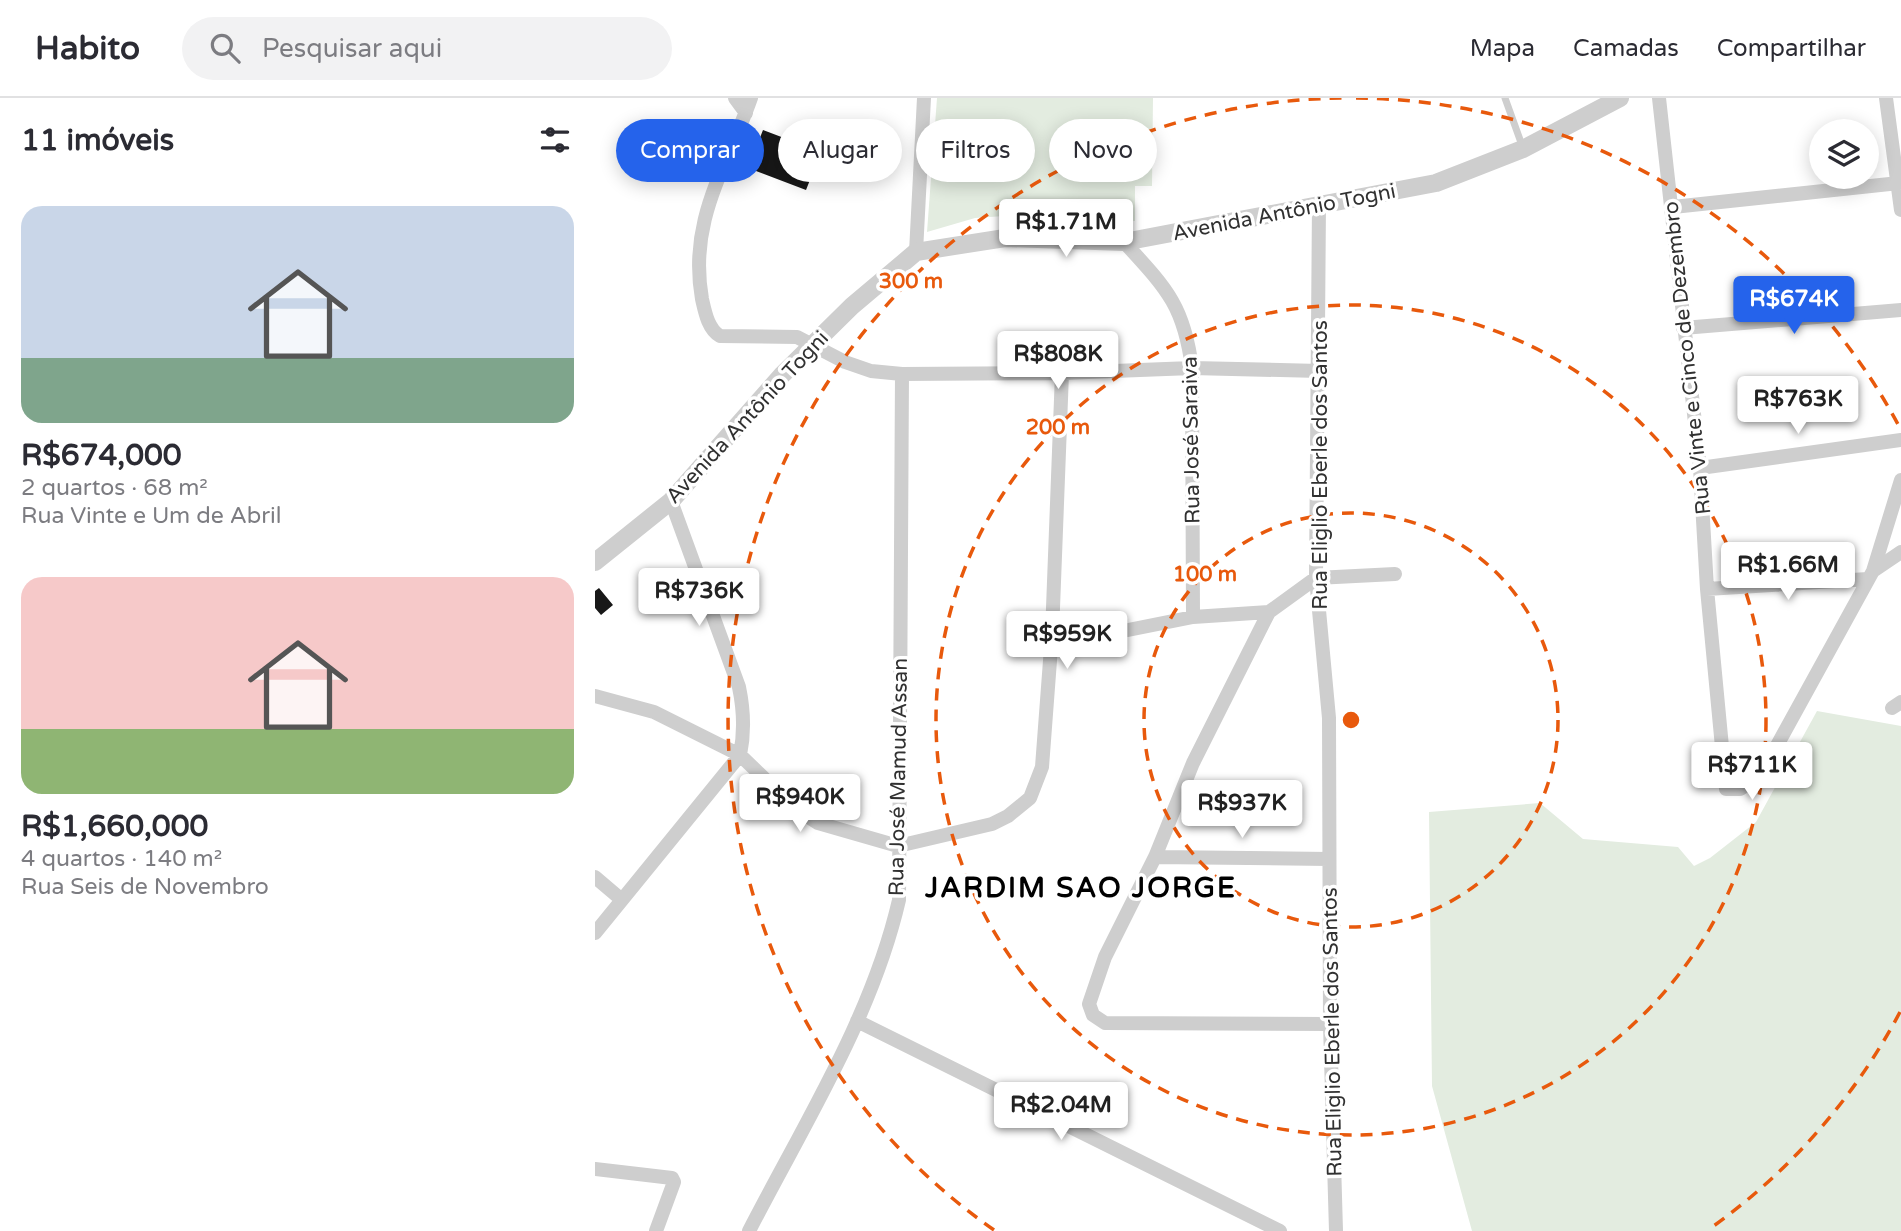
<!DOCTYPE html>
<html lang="pt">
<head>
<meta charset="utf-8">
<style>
  body { margin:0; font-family:"Varela Round",sans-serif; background:#f2f2f3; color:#2b2b33; height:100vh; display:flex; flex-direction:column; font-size:26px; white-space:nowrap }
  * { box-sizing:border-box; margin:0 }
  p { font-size:23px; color:#7c7c81 }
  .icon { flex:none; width:38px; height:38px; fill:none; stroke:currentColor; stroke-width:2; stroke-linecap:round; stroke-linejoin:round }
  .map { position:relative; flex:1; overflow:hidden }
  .side { display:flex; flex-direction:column; background:#fff; width:595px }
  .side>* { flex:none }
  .hud { position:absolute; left:21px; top:21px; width:665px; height:63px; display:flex; gap:14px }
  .tools { position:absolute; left:1214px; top:21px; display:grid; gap:14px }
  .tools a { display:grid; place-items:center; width:70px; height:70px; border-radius:50%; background:#fff; box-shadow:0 4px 18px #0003; font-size:35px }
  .price { position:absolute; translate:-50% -60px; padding:0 16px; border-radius:7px; background:#fff; color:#222; font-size:23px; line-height:46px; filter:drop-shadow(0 2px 4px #0008) }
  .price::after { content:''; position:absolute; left:50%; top:42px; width:21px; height:16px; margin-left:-10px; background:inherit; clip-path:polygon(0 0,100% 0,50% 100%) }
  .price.active { background:#2563eb; color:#fff }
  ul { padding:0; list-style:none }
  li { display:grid; align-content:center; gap:14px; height:371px; padding:0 21px }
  li span { display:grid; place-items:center; height:217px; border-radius:21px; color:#555 }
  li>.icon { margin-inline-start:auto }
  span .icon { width:126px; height:126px; fill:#fffc; stroke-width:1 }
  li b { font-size:30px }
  h2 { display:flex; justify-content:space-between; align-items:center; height:84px; padding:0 21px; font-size:30px }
  .tag { padding:0 24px; border-radius:32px; background:#fff; box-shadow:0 4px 18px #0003; font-size:24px; line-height:63px }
  .tag.active { background:#2563eb; color:#fff }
  header { display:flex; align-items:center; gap:42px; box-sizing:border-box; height:98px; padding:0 35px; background:#fff; border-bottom:2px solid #e1e1e2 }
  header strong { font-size:33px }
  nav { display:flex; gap:38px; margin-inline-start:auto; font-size:24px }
  .search { width:490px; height:63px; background:#f2f2f3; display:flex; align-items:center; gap:18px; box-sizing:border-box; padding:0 24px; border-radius:38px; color:#7c7c81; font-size:26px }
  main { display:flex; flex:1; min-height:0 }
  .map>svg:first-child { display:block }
  .green { fill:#e3ece0 }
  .building { fill:#181818 }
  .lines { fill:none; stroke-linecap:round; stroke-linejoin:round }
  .service { stroke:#cecece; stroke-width:7 }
  .minor { stroke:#cecece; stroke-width:14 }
  .tertiary { stroke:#cecece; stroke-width:18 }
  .ring { fill:none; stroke:#e8590c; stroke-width:3.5; stroke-dasharray:12 9 }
  .labels { text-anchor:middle; stroke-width:7; stroke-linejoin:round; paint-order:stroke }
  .street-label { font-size:21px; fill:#313131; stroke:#fff }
  .district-label { font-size:28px; font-weight:bold; letter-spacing:2px; fill:#000; stroke:#fff }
  .centre { fill:#e8590c; stroke:#fff; stroke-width:3.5 }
  .ring-label { font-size:21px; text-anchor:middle; font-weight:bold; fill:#e8590c; stroke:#fff; stroke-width:7; stroke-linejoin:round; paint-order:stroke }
</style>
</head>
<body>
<header>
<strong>Habito</strong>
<div class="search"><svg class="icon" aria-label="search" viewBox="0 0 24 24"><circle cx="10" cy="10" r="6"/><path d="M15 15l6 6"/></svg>Pesquisar aqui</div>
<nav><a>Mapa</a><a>Camadas</a><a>Compartilhar</a></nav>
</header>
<main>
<section class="side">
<h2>11 imóveis<svg class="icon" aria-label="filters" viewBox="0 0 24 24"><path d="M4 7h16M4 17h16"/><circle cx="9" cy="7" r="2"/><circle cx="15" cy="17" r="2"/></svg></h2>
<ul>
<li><span style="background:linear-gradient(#c9d6e8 70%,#7fa58c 0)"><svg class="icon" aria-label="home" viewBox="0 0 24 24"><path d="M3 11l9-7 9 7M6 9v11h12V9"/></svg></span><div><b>R$674,000</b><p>2 quartos · 68 m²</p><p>Rua Vinte e Um de Abril</p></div></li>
<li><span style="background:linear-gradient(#f6c9c9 70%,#8fb573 0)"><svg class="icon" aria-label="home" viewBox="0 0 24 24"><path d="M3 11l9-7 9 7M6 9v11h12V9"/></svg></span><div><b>R$1,660,000</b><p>4 quartos · 140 m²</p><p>Rua Seis de Novembro</p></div></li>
</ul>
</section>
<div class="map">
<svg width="1306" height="1133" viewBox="0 0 1306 1133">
  <rect width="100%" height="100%" fill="#fff"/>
  <!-- green -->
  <path class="green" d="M342,0h216l-1,88h-17v35l-131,-5 -29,2 -48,14z
    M1222,613l84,15v505h-429l-40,-145 -3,-274 111,-9 43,36 95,8 16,19 16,-8 46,-36z"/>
  <!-- building -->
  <path class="building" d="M168,32l58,22 -15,38 -58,-22z
    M4,490l14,17 -12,10 -6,-7v-17z"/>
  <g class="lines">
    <!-- service -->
    <path class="service" d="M910,0l18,50"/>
    <!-- minor -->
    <path class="minor" d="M140,0l11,15
      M156,0c-25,71 -63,122 -49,201 3,13 6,30 18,37l77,1 48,25 26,9 31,3 160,-1 130,-5 128,3
      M1064,0l41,370 7,121 19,200h14l8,-5 26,-33 99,-180 28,-91
      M1291,0l15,112
      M724,105l-3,375 13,140 1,306 6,207
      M1078,109l226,-24
      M529,144c42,46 60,63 68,126l1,249
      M321,154l8,-154
      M1088,230l218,-18
      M1105,370l201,-28
      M1278,473l28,-19
      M1112,491l161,-10
      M674,514l-76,151 -38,94 -50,100 -16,47 4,11 12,8 225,1
      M533,532l65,-13 76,-5 47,-34 79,-4
      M0,598l59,16 86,43 56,54 22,14 80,23 94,-22 16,-8 22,-18 12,-31 10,-133 10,-261
      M1297,610l9,-6
      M560,759l174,2
      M0,779l27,23
      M0,835l145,-178c5,-24 4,-44 -1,-68l-68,-186
      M262,923l423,210
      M0,1071l77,9 2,4 -18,49
      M154,1133c55,-107 123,-214 150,-331l3,-526"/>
    <!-- tertiary -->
    <path class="tertiary" d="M0,464l76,-61 111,-126 70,-69 64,-54 89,-14 119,4 312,-59 87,-34 97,-51"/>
  </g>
  <!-- distance rings -->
  <g class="ring">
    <circle cx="756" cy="622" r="207"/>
    <circle cx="756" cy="622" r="415"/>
    <path d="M1305 914A622 622 0 0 1 1113 1132M399 1132A622 622 0 0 1 751 0M761 0A622 622 0 0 1 1305 330"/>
  </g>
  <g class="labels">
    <!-- street labels -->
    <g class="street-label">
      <text transform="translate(689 114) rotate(-11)" y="7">Avenida Antônio Togni</text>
      <text transform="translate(1092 260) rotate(-96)" y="7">Rua Vinte e Cinco de Dezembro</text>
      <text transform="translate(152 319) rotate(-47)" y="7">Avenida Antônio Togni</text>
      <text transform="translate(596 342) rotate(-91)" y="7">Rua José Saraiva</text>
      <text transform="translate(725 367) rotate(-90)" y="7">Rua Eliglio Eberle dos Santos</text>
      <text transform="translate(303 679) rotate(-89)" y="7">Rua José Mamud Assan</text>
      <text transform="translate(737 934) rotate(-91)" y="7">Rua Eliglio Eberle dos Santos</text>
    </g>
    <!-- district labels -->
    <g class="district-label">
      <text x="486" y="799">JARDIM SAO JORGE</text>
    </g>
  </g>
  <circle cx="756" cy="622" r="10" class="centre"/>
  <g class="ring-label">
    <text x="316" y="190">300 m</text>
    <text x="463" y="336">200 m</text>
    <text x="610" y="483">100 m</text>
  </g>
</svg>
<div class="tools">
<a><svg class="icon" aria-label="layers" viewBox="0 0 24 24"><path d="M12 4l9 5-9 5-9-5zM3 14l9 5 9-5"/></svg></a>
</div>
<b class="price" style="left:471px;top:161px">R$1.71M</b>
<b class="price active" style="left:1199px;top:238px">R$674K</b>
<b class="price" style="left:463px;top:293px">R$808K</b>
<b class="price" style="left:1203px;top:338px">R$763K</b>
<b class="price" style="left:1193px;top:504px">R$1.66M</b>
<b class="price" style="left:104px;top:530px">R$736K</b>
<b class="price" style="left:472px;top:573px">R$959K</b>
<b class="price" style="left:1157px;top:704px">R$711K</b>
<b class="price" style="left:205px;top:736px">R$940K</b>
<b class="price" style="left:647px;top:742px">R$937K</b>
<b class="price" style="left:466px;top:1044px">R$2.04M</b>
<div class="hud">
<a class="tag active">Comprar</a>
<a class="tag">Alugar</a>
<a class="tag">Filtros</a>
<a class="tag">Novo</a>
</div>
</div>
</main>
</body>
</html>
